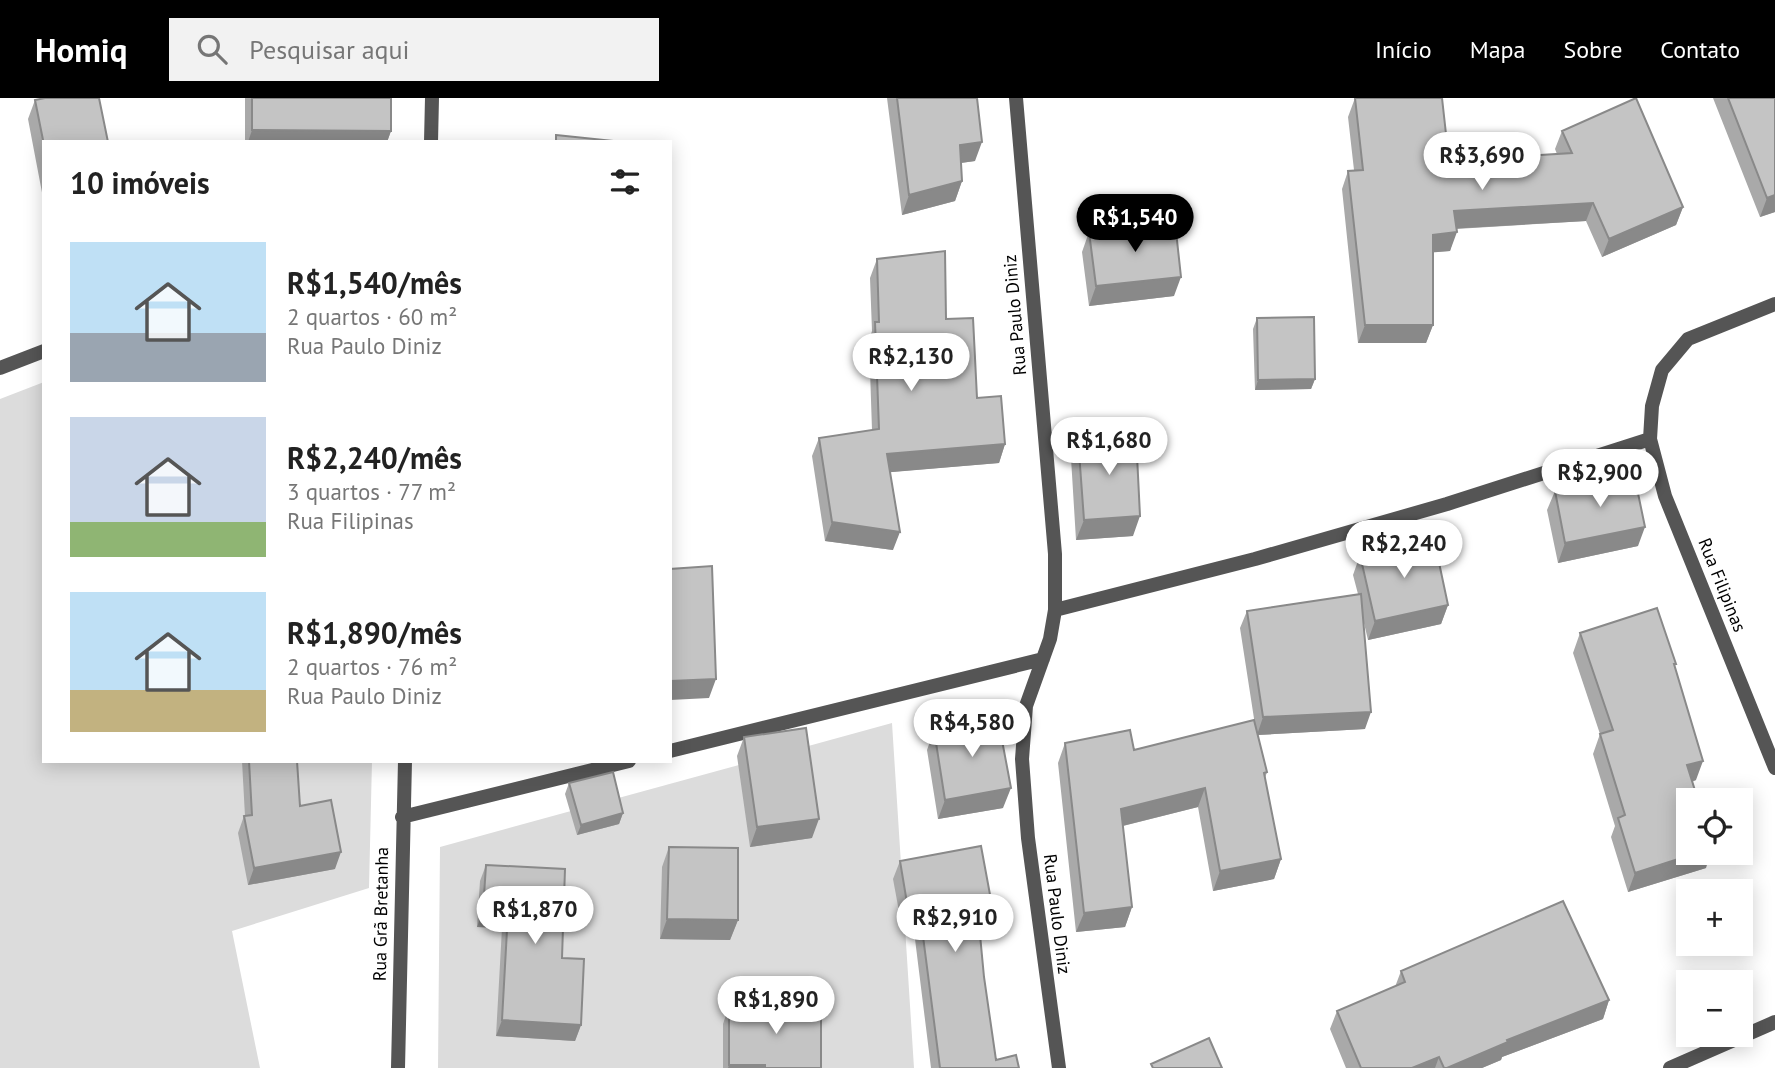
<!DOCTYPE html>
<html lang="pt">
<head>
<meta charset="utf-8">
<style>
  body { margin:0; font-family:"PT Sans",sans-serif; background:#f2f2f2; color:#222; height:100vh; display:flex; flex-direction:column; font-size:26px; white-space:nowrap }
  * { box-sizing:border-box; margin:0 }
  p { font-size:23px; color:#767676 }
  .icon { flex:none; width:38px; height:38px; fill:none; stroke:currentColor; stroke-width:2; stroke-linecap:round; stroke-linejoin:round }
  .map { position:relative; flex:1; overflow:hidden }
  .panel { position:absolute; left:42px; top:42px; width:630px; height:623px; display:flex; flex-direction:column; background:#fff; border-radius:0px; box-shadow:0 4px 18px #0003 }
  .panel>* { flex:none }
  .tools { position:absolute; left:1676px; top:690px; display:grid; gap:14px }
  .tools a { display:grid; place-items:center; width:77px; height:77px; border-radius:0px; background:#fff; box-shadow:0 4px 18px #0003; font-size:35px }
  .price { position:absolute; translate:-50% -60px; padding:0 16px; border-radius:24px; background:#fff; color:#222; font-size:23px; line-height:46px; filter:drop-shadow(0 2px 4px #0008) }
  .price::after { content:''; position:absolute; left:50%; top:42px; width:21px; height:16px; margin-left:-10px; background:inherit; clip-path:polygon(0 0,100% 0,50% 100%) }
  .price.active { background:#000; color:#fff }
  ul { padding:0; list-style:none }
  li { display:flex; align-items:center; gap:21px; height:175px; padding:0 28px }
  li span { display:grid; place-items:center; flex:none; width:196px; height:140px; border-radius:0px; color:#555 }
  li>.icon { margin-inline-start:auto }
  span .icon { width:84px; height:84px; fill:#fffc; stroke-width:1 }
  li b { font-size:30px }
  h2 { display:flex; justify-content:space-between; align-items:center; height:84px; padding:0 28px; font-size:30px }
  header { display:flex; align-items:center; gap:42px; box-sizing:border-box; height:98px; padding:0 35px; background:#000; color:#fff }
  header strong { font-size:33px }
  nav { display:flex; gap:38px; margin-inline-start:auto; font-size:24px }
  .search { width:490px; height:63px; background:#f2f2f2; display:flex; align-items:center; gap:18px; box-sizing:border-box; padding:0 24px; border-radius:0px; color:#767676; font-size:26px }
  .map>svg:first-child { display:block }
  .green { fill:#dcdcdc }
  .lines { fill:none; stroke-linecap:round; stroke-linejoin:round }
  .minor { stroke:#555; stroke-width:14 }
  .wall { fill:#a9a9a9 }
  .shaded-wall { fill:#898989 }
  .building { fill:#c4c4c4; stroke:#898989; stroke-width:2 }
  .labels { text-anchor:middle; stroke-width:5; stroke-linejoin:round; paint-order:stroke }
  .street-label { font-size:18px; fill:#000; stroke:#fff }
</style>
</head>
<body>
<header>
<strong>Homiq</strong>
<div class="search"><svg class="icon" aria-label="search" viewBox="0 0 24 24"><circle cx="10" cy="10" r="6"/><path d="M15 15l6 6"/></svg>Pesquisar aqui</div>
<nav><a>Início</a><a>Mapa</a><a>Sobre</a><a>Contato</a></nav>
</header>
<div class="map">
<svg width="1775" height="970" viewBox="0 0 1775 970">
  <rect width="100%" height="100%" fill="#fff"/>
  <!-- green -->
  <path class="green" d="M44,284v379h328l-3,127 -137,43 28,137h-260v-669z
    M892,625l22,345h-476l2,-221z"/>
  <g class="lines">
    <!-- minor -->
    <path class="minor" d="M1016,0l39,456v56l-5,29 -24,67 -4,53 6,79 31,230
      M431,44l1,-44
      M1775,206l-87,35 -26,31 -10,36 -2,33 15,57 110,272
      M0,270l44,-17
      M1055,512l200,-51 192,-55 203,-65
      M670,653l373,-92
      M402,719l227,-56
      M398,970l7,-307
      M1670,970l105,-46"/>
  </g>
  <!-- wall -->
  <path class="wall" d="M245,0h146v33l-4,11h-142z
    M887,0h90l-2,63 -14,2 1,18 -7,20 -53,14z
    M1355,0l94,63 108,-7 -2,-5 7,-18 121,76 -7,18 -74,32 -16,-36 -130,8 -6,22 -17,1v73l-7,18h-68l-16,-154 6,-18 6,-1 -6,-53z
    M1713,0h62v114l-15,5z
    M35,2l9,42v61l-16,-84z
    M1089,134l85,64 -85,10 -7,-54z
    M877,161l69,60 31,79 28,46 -6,19 -109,9 3,78 -68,-9 -13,-85 7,-18 53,-8 -3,-90 3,-9 -2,-53z
    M1257,220l58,61 -4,10 -56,1 -2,-61z
    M1078,340l55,98 -57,4 -5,-82z
    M1555,393l83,55 -80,17 -11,-53z
    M1360,457l88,50 -7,19 -73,16 -5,-21 2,110 -107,6 9,37 -2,6 16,81 -7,20 -61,12 -15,-84 -75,19 9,81 -7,20 -49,5 -18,-169 7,-20 69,7 121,-25 -15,-97 7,-17 111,-17 -5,-19z
    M1580,535l96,31 -1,2 21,114 -4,2 14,86 -78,24 -17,-55 4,-11 -22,-72 7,-20 -27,-81z
    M934,632l69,78 -65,11 -11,-69z
    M744,639l68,101 -62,9 -13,-91z
    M242,663h55l3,45 35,63 -87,16 -10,-52 6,-17h1z
    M569,685l54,30 -4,11 -42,11 -12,-41z
    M669,749l69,73 -8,20 -70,-1 2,-72z
    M900,763l91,39 -7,18 -5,1 5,58 12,83 23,8h-88l-17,-137 -11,2 -10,-54z
    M486,767l76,93 19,67 -6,16 -79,-5 6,-108 -25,-1 3,-46z
    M1401,873l208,29 -6,19 -101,38 -1,3 -19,8h-136l-16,-39 7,-18 58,-24z
    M729,908l92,62h-98v-44z"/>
  <!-- shaded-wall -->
  <path class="shaded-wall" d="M252,32l139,1 -4,11h-139z
    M982,44l-7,19 -22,3 7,-19z
    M962,83l-7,20 -53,14 7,-20z
    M1775,97v17l-15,5 7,-19z
    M1593,105l-7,18 -138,8 6,-18z
    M1683,109l-7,18 -74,32 7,-18z
    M1457,134l-7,19 -24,2 7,-18z
    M1181,179l-7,19 -85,10 7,-20z
    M1365,227h68l-7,18h-68z
    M1315,281l-4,10 -56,1 3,-10z
    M1005,346l-6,19 -118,10 6,-19z
    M1140,418l-7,20 -57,4 8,-20z
    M832,424l68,10 -7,18 -68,-9z
    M1645,429l-7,19 -80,17 7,-20z
    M1448,507l-7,19 -73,16 7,-19z
    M716,581l-7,19 -39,2v-19z
    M1371,614l-6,17 -108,6 6,-18z
    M1703,663l-7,19 -16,5 7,-20z
    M1011,690l-8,20 -65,11 7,-19z
    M1205,690l-7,19 -84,21 7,-19z
    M623,715l-4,11 -42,11 4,-10z
    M819,721l-7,19 -62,9 7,-20z
    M341,754l-6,17 -87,16 6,-17z
    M1700,754h11l-5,16 -78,24 7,-19z
    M1281,761l-7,20 -61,12 7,-20z
    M991,802l-7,18 -13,3 6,-18z
    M1132,809l-7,20 -49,5 8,-19z
    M483,813l25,1 -6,16 -25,-1z
    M920,815l-6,18 -11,2 6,-18z
    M667,821l71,1 -8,20 -70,-1z
    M1609,902l-6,19 -101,38 -1,3 -19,8h-35l60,-28z
    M502,922l79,5 -6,16 -79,-5z
    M1439,959l-4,11h-23z
    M729,967h36l-1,3h-36z"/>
  <!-- building -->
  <path class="building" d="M45,0h54l9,44h-64v3l-9,-45z
    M252,0h139v33l-139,-1z
    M897,0h80l5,44 -22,3 2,36 -53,14z
    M1355,0h87l7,63 123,-8 -10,-22 74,-33 47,109 -74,32 -16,-36 -139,8 3,21 -24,3v90h-68l-17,-154 15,-1z
    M1728,0h47v97l-8,3z
    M556,37l67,7h-67z
    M1175,124l6,55 -85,9 -7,-54z
    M945,153l1,68 27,-1 4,80 24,-2 4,48 -118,10 13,78 -68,-10 -13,-84 60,-9 -4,-107h4l-2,-63z
    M1314,219l1,62 -57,1 -1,-62z
    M1136,337l4,81 -56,4 -6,-82z
    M1634,376l11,53 -80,16 -10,-52z
    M1434,441l14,66 -73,16 -15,-66z
    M712,468l4,113 -46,2v-112z
    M1361,496l10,118 -108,5 -16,-106z
    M1657,510l19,56h-2l29,97 -16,4 11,35h-9v52h11l-65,21 -17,-55 7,-3 -25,-81 13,-4 -33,-97z
    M998,621l13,69 -66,12 -11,-70z
    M1254,622l13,52 -3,1 17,86 -61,12 -15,-83 -84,21 11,98 -48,6 -19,-170 65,-13 4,20z
    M806,630l13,91 -62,8 -13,-90z
    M249,663h48l3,45 31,-6 10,52 -87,16 -10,-52 8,-1z
    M613,674l10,41 -42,12 -12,-42z
    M981,748l10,54 -14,3 7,74 12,83 20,-5 3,13h-79l-20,-155 -11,2 -9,-54z
    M669,749l69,1v72l-71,-1z
    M486,767l79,4 -3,89 22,1 -3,66 -79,-5 6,-108 -25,-1z
    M1563,803l46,99 -102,40 1,2 -61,26h-3l-5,-11 -27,11h-51l-24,-57 68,-29 -4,-11z
    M729,908h92v62h-56v-3h-36z
    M1209,940l13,30h-69l-2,-4z"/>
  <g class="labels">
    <!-- street labels -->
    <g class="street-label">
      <text transform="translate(1015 217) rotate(-95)" y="6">Rua Paulo Diniz</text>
      <text transform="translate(1722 487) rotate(68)" y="6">Rua Filipinas</text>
      <text transform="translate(381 816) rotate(-89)" y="6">Rua Grã Bretanha</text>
      <text transform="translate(1057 816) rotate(83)" y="6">Rua Paulo Diniz</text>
    </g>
  </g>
</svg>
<div class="tools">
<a><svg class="icon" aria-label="locate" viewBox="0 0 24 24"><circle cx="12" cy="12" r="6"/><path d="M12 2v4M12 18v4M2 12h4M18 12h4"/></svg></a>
<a>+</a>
<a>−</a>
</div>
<b class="price" style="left:1482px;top:94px">R$3,690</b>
<b class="price active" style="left:1135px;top:156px">R$1,540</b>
<b class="price" style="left:911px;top:295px">R$2,130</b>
<b class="price" style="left:1109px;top:379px">R$1,680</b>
<b class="price" style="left:1600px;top:411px">R$2,900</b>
<b class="price" style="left:1404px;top:482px">R$2,240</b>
<b class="price" style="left:972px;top:661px">R$4,580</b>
<b class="price" style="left:535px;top:848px">R$1,870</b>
<b class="price" style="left:955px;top:856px">R$2,910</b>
<b class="price" style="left:776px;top:938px">R$1,890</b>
<section class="panel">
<h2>10 imóveis<svg class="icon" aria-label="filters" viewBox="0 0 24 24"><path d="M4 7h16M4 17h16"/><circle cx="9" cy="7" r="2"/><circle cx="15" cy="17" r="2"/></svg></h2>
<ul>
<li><span style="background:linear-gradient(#bfe0f5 65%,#9aa5b1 0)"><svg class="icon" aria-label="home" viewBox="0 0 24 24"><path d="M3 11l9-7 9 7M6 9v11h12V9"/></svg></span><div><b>R$1,540/mês</b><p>2 quartos · 60 m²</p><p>Rua Paulo Diniz</p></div></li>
<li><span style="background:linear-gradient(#c9d6e8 75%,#8fb573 0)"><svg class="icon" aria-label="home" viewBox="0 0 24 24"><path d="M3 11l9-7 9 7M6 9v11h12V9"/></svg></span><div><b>R$2,240/mês</b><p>3 quartos · 77 m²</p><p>Rua Filipinas</p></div></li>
<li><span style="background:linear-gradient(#bfe0f5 70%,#c2b280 0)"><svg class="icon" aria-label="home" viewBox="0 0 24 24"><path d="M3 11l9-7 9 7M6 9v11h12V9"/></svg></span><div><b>R$1,890/mês</b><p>2 quartos · 76 m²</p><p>Rua Paulo Diniz</p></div></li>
</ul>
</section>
</div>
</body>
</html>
